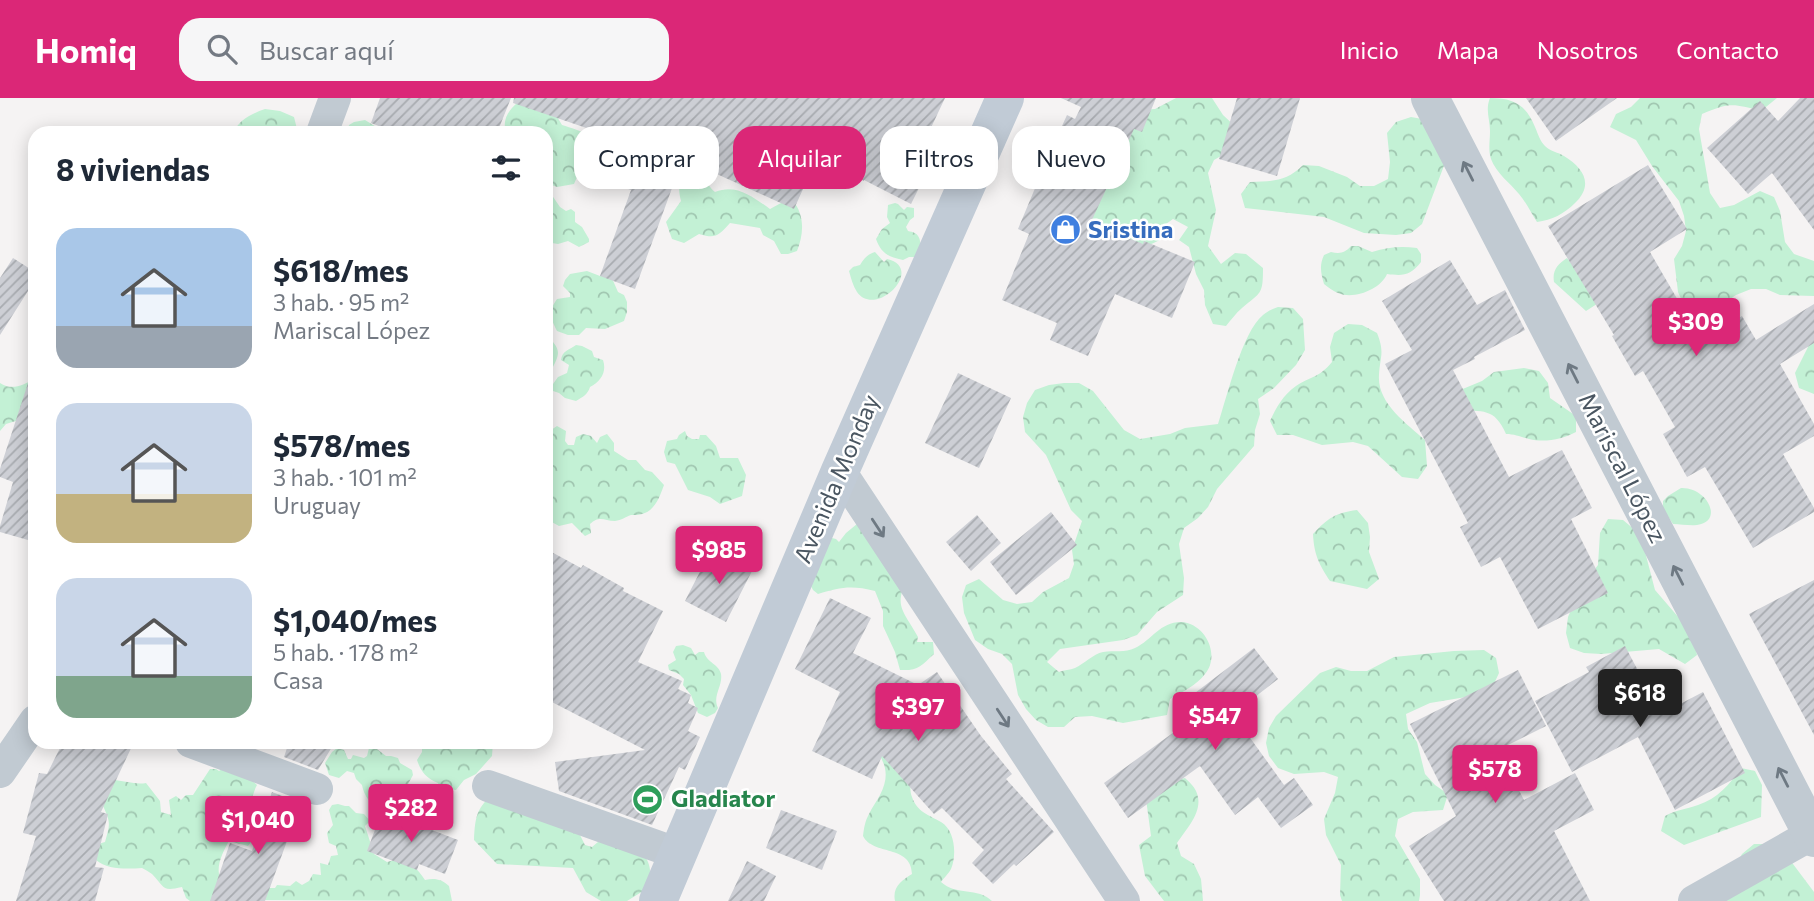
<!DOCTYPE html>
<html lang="es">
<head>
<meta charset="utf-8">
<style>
  body { margin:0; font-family:Commissioner,sans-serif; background:#f6f6f7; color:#1f2937; height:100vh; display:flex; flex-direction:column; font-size:26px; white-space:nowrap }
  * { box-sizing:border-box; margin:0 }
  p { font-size:23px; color:#747a83 }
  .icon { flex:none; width:38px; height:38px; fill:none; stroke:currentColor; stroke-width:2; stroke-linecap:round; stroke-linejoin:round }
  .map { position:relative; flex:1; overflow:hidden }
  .side { position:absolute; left:28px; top:28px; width:525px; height:623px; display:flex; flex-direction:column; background:#fff; border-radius:21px; box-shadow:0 4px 18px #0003 }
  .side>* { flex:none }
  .top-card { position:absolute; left:574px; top:28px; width:665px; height:63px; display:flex; gap:14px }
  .price { position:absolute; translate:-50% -60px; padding:0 16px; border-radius:7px; background:#db2777; color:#fff; font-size:23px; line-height:46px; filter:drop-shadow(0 2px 4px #0008) }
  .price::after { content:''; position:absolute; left:50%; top:42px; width:21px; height:16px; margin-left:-10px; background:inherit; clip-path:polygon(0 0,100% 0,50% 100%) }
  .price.active { background:#222; color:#fff }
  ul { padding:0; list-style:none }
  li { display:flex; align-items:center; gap:21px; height:175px; padding:0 28px }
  li span { display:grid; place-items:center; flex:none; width:196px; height:140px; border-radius:21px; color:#555 }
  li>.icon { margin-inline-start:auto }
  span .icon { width:84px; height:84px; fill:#fffc; stroke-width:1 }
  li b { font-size:30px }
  h2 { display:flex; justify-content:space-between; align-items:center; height:84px; padding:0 28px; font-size:30px }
  .chip { padding:0 24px; border-radius:21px; background:#fff; box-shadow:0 4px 18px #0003; font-size:24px; line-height:63px }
  .chip.active { background:#db2777; color:#fff }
  header { display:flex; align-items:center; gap:42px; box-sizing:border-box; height:98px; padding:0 35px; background:#db2777; color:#fff }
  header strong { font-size:33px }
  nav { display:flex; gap:38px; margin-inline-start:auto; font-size:24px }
  .search { width:490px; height:63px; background:#f6f6f7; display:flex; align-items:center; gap:18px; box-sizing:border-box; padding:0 24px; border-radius:21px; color:#747a83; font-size:26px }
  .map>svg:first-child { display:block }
  .forest { fill:url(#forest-crowns) }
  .building { fill:url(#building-hatch) }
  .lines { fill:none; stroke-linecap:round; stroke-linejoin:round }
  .minor { stroke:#c1cad2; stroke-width:32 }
  .tertiary { stroke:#c1cad2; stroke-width:38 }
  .secondary { stroke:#c1cbd6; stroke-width:38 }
  .oneway { stroke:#6e7983 }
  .labels { text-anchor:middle; stroke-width:5; stroke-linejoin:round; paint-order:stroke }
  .shop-label { font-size:24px; font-weight:bold; fill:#366cbe; stroke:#fff; text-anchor:start }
  .street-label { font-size:24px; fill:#4a5661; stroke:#fff }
  .leisure-label { font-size:24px; font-weight:bold; fill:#27864d; stroke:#fff; text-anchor:start }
</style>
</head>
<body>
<header>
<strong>Homiq</strong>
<div class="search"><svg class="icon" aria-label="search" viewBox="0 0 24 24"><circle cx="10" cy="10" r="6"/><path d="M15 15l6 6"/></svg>Buscar aquí</div>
<nav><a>Inicio</a><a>Mapa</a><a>Nosotros</a><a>Contacto</a></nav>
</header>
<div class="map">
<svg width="1814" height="803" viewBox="0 0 1814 803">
  <defs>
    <pattern id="forest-crowns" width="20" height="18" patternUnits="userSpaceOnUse" patternTransform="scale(1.75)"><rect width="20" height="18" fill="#c3f1d5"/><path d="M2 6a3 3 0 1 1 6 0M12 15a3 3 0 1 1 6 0" fill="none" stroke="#a0c6b0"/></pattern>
    <pattern id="building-hatch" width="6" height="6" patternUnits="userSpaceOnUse" patternTransform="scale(1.75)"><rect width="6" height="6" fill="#cdcfd5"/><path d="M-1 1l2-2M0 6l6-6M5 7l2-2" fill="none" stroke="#a8abb0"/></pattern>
  </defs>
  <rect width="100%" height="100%" fill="#f5f3f3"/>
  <!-- forest -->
  <path class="forest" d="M1176,0h36l11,17 15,14 -17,27 -7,4 -6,13 8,37 -8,36 13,18 14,-11 11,1 17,14c0,27 -2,24 -21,40 -6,5 -11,12 -16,18l-13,-2 -8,-19 -1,-15 -8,-16 -7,-27 -10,-7 9,-13 -15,-8 -7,5 -4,15 -19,9 -35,2 4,-19 -28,-13 21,-41 18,-22 -10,-9 14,-35 28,-2z
    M1490,0c24,0 36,7 45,29 3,7 5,14 10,19 6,6 13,6 19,10 20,12 30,29 11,47 -11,11 -23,17 -38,19 -6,-9 -11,-20 -18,-28 -9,-11 -23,-21 -28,-35 -3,-9 -1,-18 -1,-28 0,-12 -5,-21 0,-33z
    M1640,0h137l-16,13c-28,-7 -30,-9 -59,3l-3,15 11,64 10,15 14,-3 26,-14 14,6 6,14 5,31 9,12 20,7v35l-34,-1 -14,-6h-15l-15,6 -25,17 -14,2 -13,-9 -6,-13 -4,-33 8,-13 4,-15 -2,-15 -5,-15 -27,-35 -16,-26 -26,-13 6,-13 15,-7z
    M517,5l36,7 9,15c9,3 19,5 26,11 9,10 1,34 -7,42l-4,-1 -3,7 -17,3 -11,-4v-50h-40c-4,-13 2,-22 11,-30z
    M265,11l15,2 14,6 4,16h-65c7,-14 18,-19 32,-24z
    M1411,19l17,3 17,43 -23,61 -11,9 -15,2 -32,-2 -40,-16 -79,-9 -4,-14 9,-12c23,-1 36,0 53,-17l16,1 28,11 13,9h14l14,-7 2,-17 -3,-29 9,-11z
    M365,22l21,13h-39l2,-8 5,-3z
    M689,72c18,1 15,13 26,22 22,-9 39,6 55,17l11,-6 11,-3c13,14 12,34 5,51l-9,3h-7l-7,-13 -11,-6 -3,-7 -30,-5c-12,13 -14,16 -31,11l-15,9 -12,-4 -6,-17 15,-21c-3,-11 -2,-18 1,-29z
    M549,93l11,16 6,4 5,-2 4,3v10l7,5 7,12v3l-10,5 -11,-6 -10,3 -12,-2v-50z
    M895,105l3,1 6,6 3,-3 7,1v9l-4,3 -4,7 2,4c11,2 12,6 13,17l-6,9h-6l-6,3c-15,-3 -22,-7 -27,-21l6,-10 8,-6 -3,-6 1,-12z
    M1351,148h7l14,6c16,-5 29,-6 45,-4l4,6v8c-11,14 -18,14 -34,12 -6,15 -33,26 -49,19 -5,-2 -10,-6 -14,-9 -3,-11 -5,-18 0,-29l7,-3c9,2 14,1 20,-6z
    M875,154l9,10 3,-3c39,9 -11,60 -30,33 -4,-6 -6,-14 -8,-21l4,-4 7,-2c4,-7 8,-11 15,-13z
    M1567,160l33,44 -14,9 -32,-29c-2,-12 4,-18 13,-24z
    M587,173l13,5h11l7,16 6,3 3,7v10l-3,9 -19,8 -19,-1 -7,7h-11l-11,-4c-7,-14 -9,-19 0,-32l13,-2v-4l-7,-7 2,-6 5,-6z
    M1278,209l15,1 10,11 2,31 -9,15 -22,23 -16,11 2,15 -5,16 -1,16 -37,43 -9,18 -10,11 -14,10 -5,16 5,34 -1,17 -26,17 -20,23 -14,5 -63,9 -13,13 12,10c5,-2 11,-2 16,-4 9,-4 18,-14 28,-16 11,-2 22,1 32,-4 17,-8 25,-26 46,-26 24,1 40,33 24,52 -8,11 -23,18 -35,25l-3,16 -44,8 -31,-7 -17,1 -11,10h-16l-12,-7 -10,-11 -8,-14 -6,-31 -10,-10 -14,-5 -13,-9 -11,-27 -2,-16 4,-12 13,-6 24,21 14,4 15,-2 11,-10 26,-14 5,-14 -2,-14 10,-29 -11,-11 -25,-55 -21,-23 -2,-15 4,-14 8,-13 14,-5 15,-2h15l14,8 31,39 16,9 30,-5 15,-6 33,-4c9,-27 24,-92 45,-109 4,-4 10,-6 15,-8z
    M1348,226l14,1 15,8c8,20 3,23 2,42 -2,28 27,48 46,65l2,26 -9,13 -16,-2 -34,-31 -15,-4 -31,3 -29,-10h-16l-7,-14c6,-13 13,-26 26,-35 15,-10 23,-8 36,-24l-2,-15 4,-14z
    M546,236c15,16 15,18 5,37l-5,-3z
    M1814,237v59l-15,-6 -4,-15z
    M576,247l6,1 10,5 2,6 9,3c4,12 -2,21 -13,27 -2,7 -7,10 -14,14l-11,-3 -6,-5 -6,-2v-7l5,-7 9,-4 2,-8 -8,-5c1,-9 8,-10 15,-15z
    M1524,270l15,3 9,12 2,15 26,18v16c-13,7 -31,11 -47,7 -8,-2 -14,-5 -23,-5 -12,-27 -23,-22 -49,-24l-4,-17 29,-12 12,-9z
    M35,277v40l-29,9 -6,7v-48c12,8 23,2 34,-4z
    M557,328l9,5 -1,10 3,4h6l2,-8 7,-3 8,2 6,7 3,-6 7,-3 7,9v8l14,9h8l9,10 7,2 12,13c-4,11 -9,26 -22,29 -2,1 -9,1 -11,1 -6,2 -9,5 -16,6 -11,0 -15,-6 -25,3l1,9 -6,3 -13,-13 -13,3 -11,-6h-2v-91l5,1z
    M685,333l2,5 5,3h7l1,-4h6l10,11 4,12h18l8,17 -4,21 -22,8 -10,-7 -22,-7 -13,-26 -8,-2 -3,-10 3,-11 10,-2 2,-4z
    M1681,390c27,-1 43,34 16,37 -8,1 -16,-1 -24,-1l-10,-15v-8l5,-5z
    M1357,412l11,13 2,14 -1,15 10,27 -12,10 -37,-8c-11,-17 -16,-26 -17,-47 15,-16 22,-21 44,-24z
    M863,421l46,52c-14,37 -10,33 9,66l-1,5h16l1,12c-13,12 -16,17 -34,16l-5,-18 -12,-26v-15l-8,-20c-23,-6 -35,-4 -57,3l-5,-4 -9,-18 16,-37 16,4 3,3 7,-9z
    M1608,421l15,1 12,10 8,14 12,46 31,36 8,14 3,15 -12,9 -26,-15 -58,5 -17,-1 -14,-5 -4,-15 2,-16 12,-28 18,-24 2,-32z
    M683,547l8,3 4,7 4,-3h5c3,11 15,12 17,22 2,12 -9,22 -3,34l-3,5 -8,4 -9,-4 -7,-18 -8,-10 1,-6 -5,-5 -10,-4 -1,-5 8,-5 -3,-8 3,-6z
    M1484,552l12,8 3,15 -7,15 -14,7 -48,8 -24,11 2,15 9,13 8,32 10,11 13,9 -5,16 -30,2 -15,7 -3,17 25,43v16l-1,6h-77l-2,-6 1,-30 -15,-30 -2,-16 11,-26 3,-16 -14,-5 -30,2 -16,-6 -9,-12 -3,-13 3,-15 7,-12 44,-43 16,-6 15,4h16l27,-14 60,-6z
    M418,644h75l-1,14 -16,18 -12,6 -8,10 -16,-2 -2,-5c-12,-5 -17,-11 -21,-23l5,-8v-7z
    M871,646l41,31c-1,7 -3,15 0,22 5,15 17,18 29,25 14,8 16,33 10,47 -2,4 -7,9 -10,13 15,14 37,5 51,19h-97c-3,-14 7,-21 17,-27 -1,-30 -39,-18 -49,-38 1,-8 2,-15 6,-22 3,-7 8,-13 11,-19 11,-21 5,-35 -9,-51z
    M373,648l13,10h5l7,2 2,5 12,7 1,5 -6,11c17,2 27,10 23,28l-5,4 -9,-3 -6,2 -10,-2 -7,-7c-16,3 -28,-7 -31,-23l-6,-6 -2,-6 -7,-2 -8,7 -10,-3 -4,-12 7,-11 5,-4 7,2 4,9h3l2,-4 11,3 3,-2 2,-8z
    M225,669l22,9 10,9c-3,5 -4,12 -7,17 -7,9 -25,8 -34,14l35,-3 5,2c1,8 -2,25 -8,31l-19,-5c-5,9 -12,22 -10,33l6,3 5,24h-40l-4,-3 -4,-11c-21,5 -17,0 -30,-13 -3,-2 -6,-4 -10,-6 -14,1 -35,2 -46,-8l2,-16 7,-2c5,-18 6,-19 -2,-36l12,-26c10,1 21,5 31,3l14,18 1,11 10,3 -2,-15 7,-4 5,4 5,-5h7l17,-26h6l3,2z
    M1741,670l14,3 7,14 -1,32 -77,28 -23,-14 4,-15c13,-7 20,-6 33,-11 19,-6 32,-21 43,-37z
    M1185,680c3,3 9,8 11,13 9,19 -9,37 -19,52l4,13 13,8 7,15 2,22h-39l-19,-25 -6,-31 12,-9 -5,-37 9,-14z
    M489,700l90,35 6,12 7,2 6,-5 27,-8c17,19 31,26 23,54l-21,13h-26l-15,-9 -13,-24 -76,-4 -23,-24c1,-17 1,-30 15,-42z
    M338,706l7,2h4l7,7 8,1 6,7 -5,5 9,28 13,8c18,-6 29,4 38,18 10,-2 16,-1 24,6l3,15 -218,-1 33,-12h8l2,-3 13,1 6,-5 6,4 7,-4 4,-7 8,1 -1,-12 8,2 3,-9 7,-1 -2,-9 -7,-3 -2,-10 6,-8 -4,-15 3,-5z
    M1754,746h16l14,8 30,40v9h-98l5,-6 21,-41z"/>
  <!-- building -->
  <path class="building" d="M380,0h131l-14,35h-100l-26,-10z
    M514,0h431l-25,53 14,7 -23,46 -47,-24v1l-46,-25 -24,53 -86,-39 -26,-9 -47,128 -35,-13 31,-86 -42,-15 15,-41 -91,-31z
    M1061,0h95l-14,34 -8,-3 -43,93 52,22 1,-3 51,21 -23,56 -57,-24 -27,62 -38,-16 7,-17 -55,-23 27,-66 -11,-5 33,-79 16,-35 8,4 6,-12z
    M1237,0h63l-23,78 -58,-17z
    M1526,0h91l-61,43z
    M1800,0h14v132l-42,-57 -24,21 -41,-46 53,-47 18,20z
    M1648,67l39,64 -37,23 51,88 41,-24 14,24 58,-36v39l-34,21 34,60v12l-31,18 31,54v4l-61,36 -48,-81 -18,10 -24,-43 12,-7 -32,-56 -8,5 -23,-40 2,-1 -66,-109z
    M13,160l22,14v8l-35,55v-57z
    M1450,162l27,45 28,-15 20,40 -51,27 1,2 -22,11 56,107 53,-27 30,58 -21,11 37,74 -70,36 -38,-72 -19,10 -21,-40 8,-4 -83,-159 27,-14 -30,-49z
    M958,275l53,25 -32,70 -54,-25z
    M29,282l6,1v161l-35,-10v-6l13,-44 -13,-5v-8z
    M1051,414l26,33 -61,50 -26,-33z
    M977,417l24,28 -30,28 -25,-29z
    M546,451l35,19 2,-3 41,23 -1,3 40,20 -25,51 44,19 -4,8 13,6 -3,8 10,5 -10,23 12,6 -15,33 -6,-3 -27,58 -93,-34 -4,-29 90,-12 -99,-51z
    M711,452l41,21 -26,51 -41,-21z
    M1814,482v155l-65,-121z
    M830,500l41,20 -18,35 65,32 19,-13 44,64 31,38 -6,5 48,53 -38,34 -2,-2 -21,20 -21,-21 12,-13 -42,-42 -8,6 -52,-58 -10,23 -60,-28 28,-59 -45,-23z
    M1625,548l36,68 42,-22 42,81 -70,37 -37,-73 -66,35 -37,-71 54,-29 -3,-5z
    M1254,550l24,31 -45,35 51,71 10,-7 19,27 -32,23 -23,-31 -23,18 -35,-49 -72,52 -24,-35 99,-72 -12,-15z
    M1518,572l28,56 -48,24 26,50 51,-27 19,37 -40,21 36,70h-146l-35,-55 47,-30 -46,-92z
    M63,644h71l-33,70 7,2 -13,53 9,1 -9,33h-79l20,-65 -13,-3 16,-60 8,1z
    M289,644h46l-17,28 -34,-13z
    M272,694l29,11 -36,98h-55l20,-58 22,8z
    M781,712l56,21 -15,39 -56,-22z
    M382,713l76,29 -13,34 -26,-10 -2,6 -50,-19z
    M747,763l29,15 -12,25h-36z"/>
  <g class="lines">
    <!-- minor -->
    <path class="minor" d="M322,35l13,-35
      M840,373l284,430
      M191,644l126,47
      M0,674l35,-51
      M488,688l191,68
      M1694,803l120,-68"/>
    <!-- tertiary -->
    <path class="tertiary" d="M1430,0l384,740"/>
    <!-- secondary -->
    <path class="secondary" d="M658,803l182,-430 165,-373"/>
  </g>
  <!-- one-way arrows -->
  <defs><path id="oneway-shaft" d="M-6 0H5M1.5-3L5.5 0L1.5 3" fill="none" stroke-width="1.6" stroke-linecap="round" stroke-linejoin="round" transform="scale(1.75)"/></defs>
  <g class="oneway">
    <use href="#oneway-shaft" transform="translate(1468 73) rotate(-117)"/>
    <use href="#oneway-shaft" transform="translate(1573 275) rotate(-117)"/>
    <use href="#oneway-shaft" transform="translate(878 430) rotate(57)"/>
    <use href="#oneway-shaft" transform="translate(1678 477) rotate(-117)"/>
    <use href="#oneway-shaft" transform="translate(1003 620) rotate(57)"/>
    <use href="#oneway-shaft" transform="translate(1783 679) rotate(-117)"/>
  </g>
  <!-- icons -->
  <defs>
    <symbol id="shop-disc" viewBox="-11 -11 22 22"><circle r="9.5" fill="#3f7fe0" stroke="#fff"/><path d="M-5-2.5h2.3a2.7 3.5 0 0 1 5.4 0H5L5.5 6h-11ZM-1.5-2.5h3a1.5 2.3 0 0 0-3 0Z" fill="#fff"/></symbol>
    <symbol id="stadium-disc" viewBox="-11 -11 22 22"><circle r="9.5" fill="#2e9e5b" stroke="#fff"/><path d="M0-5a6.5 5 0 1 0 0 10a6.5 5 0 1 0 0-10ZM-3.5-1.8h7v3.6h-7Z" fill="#fff"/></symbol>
  </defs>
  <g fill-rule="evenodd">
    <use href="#shop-disc" x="1048" y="114" width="35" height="35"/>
    <use href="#stadium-disc" x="630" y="684" width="35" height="35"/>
  </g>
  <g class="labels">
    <!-- shop labels -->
    <g class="shop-label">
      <text x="1088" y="140">Sristina</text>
    </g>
    <!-- street labels -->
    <g class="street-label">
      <text transform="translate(1622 370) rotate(63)" y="8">Mariscal López</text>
      <text transform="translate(837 381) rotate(-67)" y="8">Avenida Monday</text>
    </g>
    <!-- leisure labels -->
    <g class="leisure-label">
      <text x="671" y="709">Gladiator</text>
    </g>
  </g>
</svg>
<b class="price" style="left:1696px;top:260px">$309</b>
<b class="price" style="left:719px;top:488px">$985</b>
<b class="price active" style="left:1640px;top:631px">$618</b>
<b class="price" style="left:918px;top:645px">$397</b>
<b class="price" style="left:1215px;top:654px">$547</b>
<b class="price" style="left:1495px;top:707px">$578</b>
<b class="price" style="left:411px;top:746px">$282</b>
<b class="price" style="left:258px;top:758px">$1,040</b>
<div class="top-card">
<a class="chip">Comprar</a>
<a class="chip active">Alquilar</a>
<a class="chip">Filtros</a>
<a class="chip">Nuevo</a>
</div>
<section class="side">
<h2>8 viviendas<svg class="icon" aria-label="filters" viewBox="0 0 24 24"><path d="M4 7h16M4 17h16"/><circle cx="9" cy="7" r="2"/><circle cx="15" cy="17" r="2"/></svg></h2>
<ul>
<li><span style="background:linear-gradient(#a9c7e8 70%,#9aa5b1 0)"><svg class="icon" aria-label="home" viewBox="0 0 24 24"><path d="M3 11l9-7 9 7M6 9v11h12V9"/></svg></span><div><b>$618/mes</b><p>3 hab. · 95 m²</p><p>Mariscal López</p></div></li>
<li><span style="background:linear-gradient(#c9d6e8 65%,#c2b280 0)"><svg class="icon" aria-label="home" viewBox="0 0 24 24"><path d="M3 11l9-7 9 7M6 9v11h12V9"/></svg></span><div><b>$578/mes</b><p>3 hab. · 101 m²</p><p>Uruguay</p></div></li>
<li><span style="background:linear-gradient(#c9d6e8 70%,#7fa58c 0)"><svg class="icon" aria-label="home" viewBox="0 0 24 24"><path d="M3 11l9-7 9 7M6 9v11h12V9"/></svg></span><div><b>$1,040/mes</b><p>5 hab. · 178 m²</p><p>Casa</p></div></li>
</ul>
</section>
</div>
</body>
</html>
